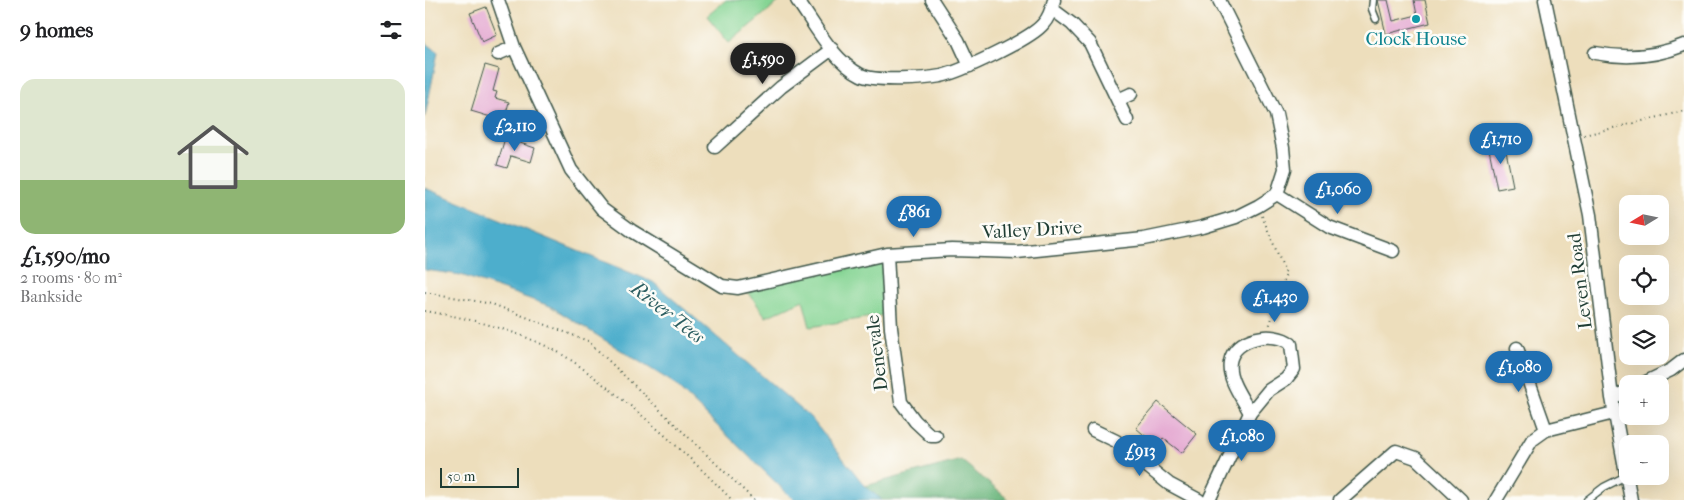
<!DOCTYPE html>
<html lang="en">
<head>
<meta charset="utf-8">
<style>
  body { margin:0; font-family:"IM FELL French Canon",serif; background:#f6f6f6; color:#202124; height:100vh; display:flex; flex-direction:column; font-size:19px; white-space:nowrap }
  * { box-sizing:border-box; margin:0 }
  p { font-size:16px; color:#757577 }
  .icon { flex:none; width:28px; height:28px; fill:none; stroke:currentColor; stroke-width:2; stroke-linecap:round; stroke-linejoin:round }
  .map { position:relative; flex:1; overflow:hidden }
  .panel { display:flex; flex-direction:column; background:#fff; width:425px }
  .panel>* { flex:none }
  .needle { width:32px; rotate:260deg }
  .fabs { position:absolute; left:1194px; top:195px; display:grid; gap:10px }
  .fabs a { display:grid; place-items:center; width:50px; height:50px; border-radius:10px; background:#fff; box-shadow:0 5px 20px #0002; font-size:25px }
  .scale { position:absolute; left:15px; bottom:12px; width:79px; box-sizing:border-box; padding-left:5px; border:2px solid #1f3d34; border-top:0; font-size:14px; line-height:18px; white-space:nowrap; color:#1f3d34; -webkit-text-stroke:4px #fdfcf7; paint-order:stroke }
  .price { position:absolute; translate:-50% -42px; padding:0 11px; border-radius:18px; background:#1f6fb2; color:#fff; font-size:16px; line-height:32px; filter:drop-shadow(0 1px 2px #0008) }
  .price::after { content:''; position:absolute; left:50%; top:30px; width:15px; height:11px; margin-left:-8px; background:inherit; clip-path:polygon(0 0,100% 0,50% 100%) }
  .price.active { background:#222; color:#fff }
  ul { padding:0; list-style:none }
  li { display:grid; align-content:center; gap:10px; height:265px; padding:0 20px }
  li span { display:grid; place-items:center; height:155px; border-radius:15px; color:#555 }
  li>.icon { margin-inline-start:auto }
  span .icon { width:90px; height:90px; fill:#fffc; stroke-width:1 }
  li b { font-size:21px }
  h2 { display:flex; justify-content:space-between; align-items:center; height:60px; padding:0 20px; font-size:21px }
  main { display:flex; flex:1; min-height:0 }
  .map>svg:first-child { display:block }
  .green { fill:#84d493; stroke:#528864 }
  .forest { fill:#6bb67d; stroke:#457a58 }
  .water { fill:#4daecc; stroke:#367680 }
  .building { fill:#e6aed4 }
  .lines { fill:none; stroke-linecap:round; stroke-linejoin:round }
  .service-casing { stroke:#3e5548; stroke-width:9 }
  .minor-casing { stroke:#3e5548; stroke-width:15 }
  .path { stroke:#3e5548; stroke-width:2; stroke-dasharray:1 4; stroke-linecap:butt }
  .service { stroke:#fff; stroke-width:6 }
  .minor { stroke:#fff; stroke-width:12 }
  .culture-dot { fill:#0f9aa8; stroke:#fdfcf7; stroke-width:2 }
  .labels { text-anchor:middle; stroke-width:5; stroke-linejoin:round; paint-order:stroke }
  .culture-label { font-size:19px; fill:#0d838f; stroke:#fdfcf7 }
  .street-label { font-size:19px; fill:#1f3d34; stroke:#fdfcf7 }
  .water-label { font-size:20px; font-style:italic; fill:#2d5f62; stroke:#fdfcf7 }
</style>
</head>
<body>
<main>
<section class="panel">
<h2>9 homes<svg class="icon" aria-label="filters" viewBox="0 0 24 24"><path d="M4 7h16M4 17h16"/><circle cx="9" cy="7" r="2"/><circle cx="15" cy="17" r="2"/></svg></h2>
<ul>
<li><span style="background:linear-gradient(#dfe7d0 65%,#8fb573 0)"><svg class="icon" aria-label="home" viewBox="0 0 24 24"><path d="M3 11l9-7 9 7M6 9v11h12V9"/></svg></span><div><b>£1,590/mo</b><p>2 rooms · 80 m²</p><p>Bankside</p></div></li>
</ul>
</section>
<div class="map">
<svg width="1259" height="500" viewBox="0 0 1259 500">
  <rect width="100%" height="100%" fill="#fdfcf7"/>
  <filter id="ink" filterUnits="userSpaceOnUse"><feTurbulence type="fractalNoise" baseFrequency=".02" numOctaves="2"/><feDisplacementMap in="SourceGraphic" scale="10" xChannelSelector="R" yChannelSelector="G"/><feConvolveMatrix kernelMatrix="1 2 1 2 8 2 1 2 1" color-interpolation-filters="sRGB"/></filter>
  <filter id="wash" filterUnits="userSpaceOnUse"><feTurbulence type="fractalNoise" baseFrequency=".0096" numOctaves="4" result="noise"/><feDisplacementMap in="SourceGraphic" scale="20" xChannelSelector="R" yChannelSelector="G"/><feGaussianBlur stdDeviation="1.12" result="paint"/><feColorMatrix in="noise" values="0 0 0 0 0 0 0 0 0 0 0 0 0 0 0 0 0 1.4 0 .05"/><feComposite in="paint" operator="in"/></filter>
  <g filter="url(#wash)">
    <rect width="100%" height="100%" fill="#eddebc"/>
    <!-- green -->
    <path class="green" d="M301,0h55l-52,43 -22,-27z
      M462,254l3,60 -80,13 -7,-27 -37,17 -22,-31z"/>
    <!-- forest -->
    <path class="forest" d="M536,460l48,40h-127l-17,-14z"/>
    <!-- water -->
    <path class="water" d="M0,42l13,10 -13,65z
      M0,188l228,94 157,135 55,69 17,14h-88l-122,-118 -122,-76 -89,-31 -36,-5z"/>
    <g id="blocks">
      <!-- building -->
      <path class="building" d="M953,0h10l5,21 24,-6 -3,-15h11l5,23 -44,11z
        M61,7l11,28 -15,7 -12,-29z
        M60,65l14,4 -6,22 4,1 -2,6 14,4 -5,19 -33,-10z
        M80,138l30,10 -4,14 -20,-6 -4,12 -10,-3z
        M1079,141l9,45 -16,3 -9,-45z
        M733,402l39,32 -15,19 -19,-15 -6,8 -21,-18z"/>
    </g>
  </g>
  <g filter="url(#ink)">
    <use href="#blocks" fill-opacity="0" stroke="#3e5548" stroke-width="1"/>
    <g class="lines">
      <defs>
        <path id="service" d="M948,0l-1,9 4,10
          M1162,500l17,-13 22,-11"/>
        <path id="minor" d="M73,0l16,47 57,123 31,39 30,22 90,55 16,2 149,-34 65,-4 65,2 127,-13 59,-12 33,-10 22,-11 19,-12 8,-25 -2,-21 -7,-34 -57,-114
          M372,0c18,25 36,61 64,75 14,7 64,4 80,1 19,-4 90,-37 102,-52 6,-6 9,-16 11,-24
          M507,0l26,40 12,26
          M1120,0l45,215 22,183 19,102
          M627,9l20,15 18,19 37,77
          M1170,53c31,6 60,4 89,-8
          M73,54l16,-7
          M693,100l13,-6
          M290,147l66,-60 51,-38
          M852,194l52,33 64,24
          M462,254l4,74 10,74 14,19 16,15h5
          M1092,348l29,82
          M1217,384l29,-14 13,-10
          M1187,398l15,-7
          M668,430l23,11 53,43 30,16
          M784,500l41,-87 19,-23 17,-11 8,-10 -3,-25c-17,-14 -57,-7 -61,18 -3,17 13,37 20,51
          M915,500l56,-49 20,7 45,42
          M1071,500l36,-60 14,-10 68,-17"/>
      </defs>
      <!-- service casing -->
      <use href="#service" class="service-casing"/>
      <!-- minor casing -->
      <use href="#minor" class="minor-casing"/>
      <!-- path -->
      <path class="path" d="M1159,135l100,-24
        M837,216l24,58 -17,53
        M0,292l67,12 96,37 166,159
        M0,311c44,7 87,18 127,38 20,10 38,25 56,39 44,34 85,72 124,112"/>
      <!-- service -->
      <use href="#service" class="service"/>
      <!-- minor -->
      <use href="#minor" class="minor"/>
    </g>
  </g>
  <!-- markers -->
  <circle class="culture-dot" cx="991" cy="19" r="5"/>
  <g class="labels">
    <!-- culture labels -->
    <g class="culture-label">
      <text x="991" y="45">Clock House</text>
    </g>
    <!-- street labels -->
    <g class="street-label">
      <text transform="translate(607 229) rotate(-3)" y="7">Valley Drive</text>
      <text transform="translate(1154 281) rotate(-97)" y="7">Leven Road</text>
      <text transform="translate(451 353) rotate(-97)" y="7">Denevale</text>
    </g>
    <!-- water labels -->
    <g class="water-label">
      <text transform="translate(243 312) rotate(38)" y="7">River Tees</text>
    </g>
  </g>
</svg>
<div class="fabs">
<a><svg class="needle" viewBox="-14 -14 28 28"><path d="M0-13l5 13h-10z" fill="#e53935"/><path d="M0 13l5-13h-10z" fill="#757577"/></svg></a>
<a><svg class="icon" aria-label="locate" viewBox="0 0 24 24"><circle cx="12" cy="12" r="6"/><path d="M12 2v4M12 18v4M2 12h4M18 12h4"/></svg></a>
<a><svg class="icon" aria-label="layers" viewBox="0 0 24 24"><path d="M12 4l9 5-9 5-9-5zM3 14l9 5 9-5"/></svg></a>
<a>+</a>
<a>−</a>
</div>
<div class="scale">50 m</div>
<b class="price active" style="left:338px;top:85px">£1,590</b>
<b class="price" style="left:90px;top:152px">£2,110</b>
<b class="price" style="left:1076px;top:165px">£1,710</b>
<b class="price" style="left:913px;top:215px">£1,060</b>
<b class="price" style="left:489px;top:238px">£861</b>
<b class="price" style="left:850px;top:323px">£1,430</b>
<b class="price" style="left:1094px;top:393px">£1,080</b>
<b class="price" style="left:817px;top:462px">£1,080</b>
<b class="price" style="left:715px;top:477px">£913</b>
</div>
</main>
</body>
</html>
